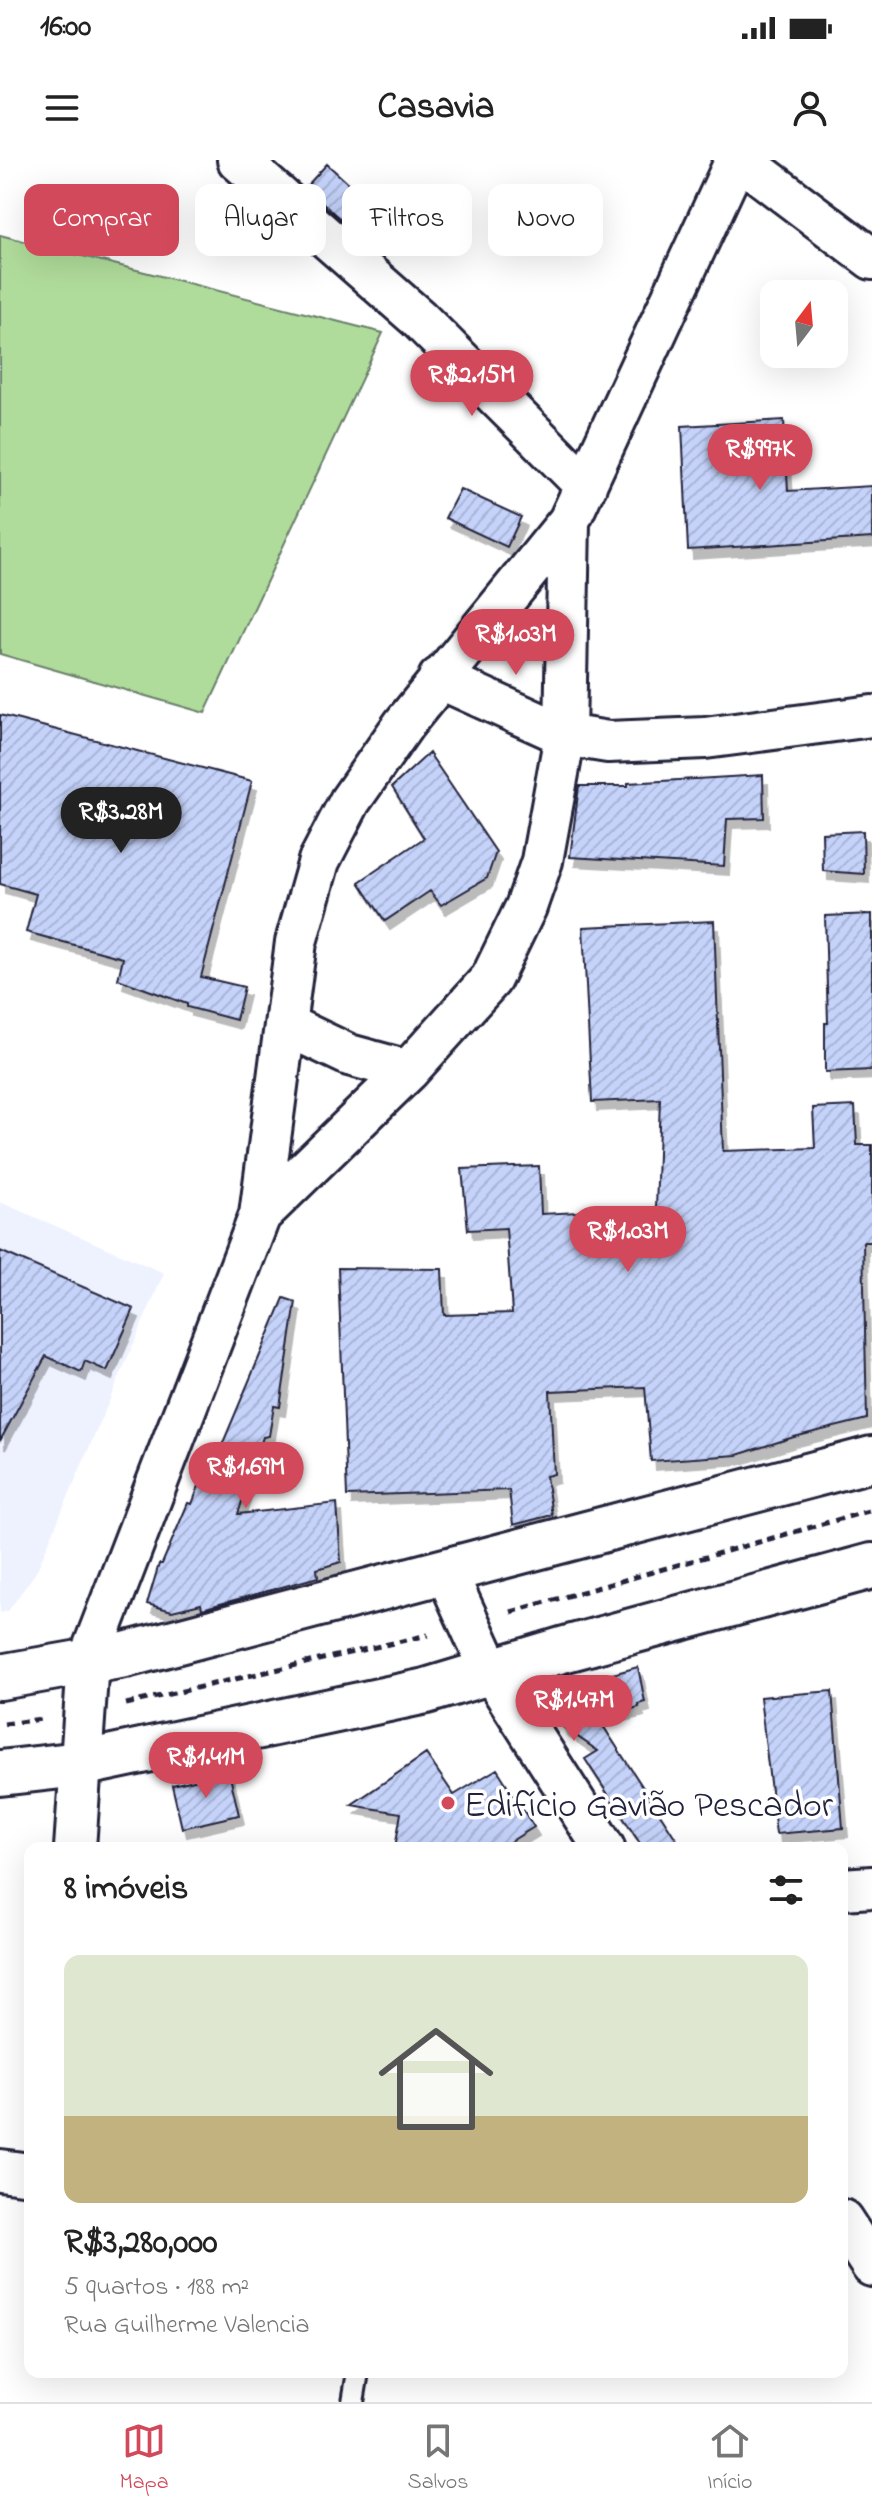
<!DOCTYPE html>
<html lang="pt">
<head>
<meta charset="utf-8">
<style>
  body { margin:0; font-family:"Indie Flower",sans-serif; background:#f2f2f2; color:#222; height:100vh; display:flex; flex-direction:column; font-size:30px; white-space:nowrap }
  * { box-sizing:border-box; margin:0 }
  p { font-size:26px; color:#767676 }
  .icon { flex:none; width:44px; height:44px; fill:none; stroke:currentColor; stroke-width:2; stroke-linecap:round; stroke-linejoin:round }
  .map { position:relative; flex:1; overflow:hidden }
  .panel { position:absolute; left:24px; top:1682px; width:824px; height:536px; display:flex; flex-direction:column; background:#fff; border-radius:16px; box-shadow:0 8px 32px #0002 }
  .panel>* { flex:none }
  .banner { position:absolute; left:24px; top:24px; width:824px; height:72px; display:flex; gap:16px }
  .needle { width:52px; rotate:16deg }
  .buttons { position:absolute; left:760px; top:120px; display:grid; gap:16px }
  .buttons a { display:grid; place-items:center; width:88px; height:88px; border-radius:16px; background:#fff; box-shadow:0 8px 32px #0002; font-size:40px }
  .price { position:absolute; translate:-50% -68px; padding:0 18px; border-radius:28px; background:#d1495b; color:#fff; font-size:26px; line-height:52px; filter:drop-shadow(0 2px 4px #0008) }
  .price::after { content:''; position:absolute; left:50%; top:48px; width:24px; height:18px; margin-left:-12px; background:inherit; clip-path:polygon(0 0,100% 0,50% 100%) }
  .price.current { background:#222; color:#fff }
  ul { padding:0; list-style:none }
  li { display:grid; align-content:center; gap:16px; height:424px; padding:0 40px }
  li span { display:grid; place-items:center; height:248px; border-radius:16px; color:#555 }
  li>.icon { margin-inline-start:auto }
  span .icon { width:144px; height:144px; fill:#fffc; stroke-width:1 }
  li b { font-size:34px }
  h2 { display:flex; justify-content:space-between; align-items:center; height:96px; padding:0 40px; font-size:34px }
  .chip { padding:0 28px; border-radius:16px; background:#fff; box-shadow:0 8px 32px #0002; font-size:28px; line-height:72px }
  .chip.current { background:#d1495b; color:#fff }
  .status { display:flex; justify-content:space-between; align-items:center; height:56px; padding:0 40px; background:#fff; direction:ltr }
  .status svg { height:22px; fill:currentColor }
  header { display:flex; justify-content:space-between; align-items:center; height:104px; padding:0 40px; background:#fff; font-size:36px; font-weight:700 }
  .menu { display:flex; justify-content:space-around; align-items:center; height:112px; border-top:2px solid #e0e0e0; background:#fff; font-size:22px; color:#767676 }
  .menu a { display:grid; justify-items:center; gap:4px }
  .menu .current { color:#d1495b }
  .map>svg:first-child { display:block }
  .built { fill:#eef2fe }
  .grass { fill:#b0dc9b; stroke:#697f6b; stroke-width:2 }
  .building { fill:url(#building-hatch); stroke:#22223b; stroke-width:2; filter:url(#shadow) }
  .lines { fill:none; stroke-linecap:round; stroke-linejoin:round }
  .lane-casing { stroke:#22223b; stroke-width:26 }
  .street-casing { stroke:#22223b; stroke-width:46 }
  .secondary-casing { stroke:#22223b; stroke-width:50 }
  .path { stroke:#22223b; stroke-width:5; stroke-dasharray:8 6; stroke-linecap:butt }
  .lane { stroke:#fff; stroke-width:20 }
  .street { stroke:#fff; stroke-width:40 }
  .secondary { stroke:#fff; stroke-width:44 }
  .poi-dot { fill:#d1495b; stroke:#fff; stroke-width:3 }
  .labels { text-anchor:middle; stroke-width:7; stroke-linejoin:round; paint-order:stroke }
  .poi-label { font-size:36px; fill:#22223b; stroke:#fff; text-anchor:start }
</style>
</head>
<body>
<div class="status"><b>16:00</b><svg viewBox="0 0 49 12"><path d="M0 12V9h3v3zM5 12V6h3v6zM10 12V3h3v9zM15 12V0h3v12zM26 1h20v11H26zM47 4h2v5h-2z"/></svg></div>
<header><svg class="icon" aria-label="menu" viewBox="0 0 24 24"><path d="M4 6h16M4 12h16M4 18h16"/></svg>Casavia<svg class="icon" aria-label="person" viewBox="0 0 24 24"><circle cx="12" cy="8" r="4"/><path d="M4 21q1-7 8-7t8 7"/></svg></header>
<div class="map">
<svg width="872" height="2242" viewBox="0 0 872 2242">
  <defs>
    <pattern id="building-hatch" width="6" height="6" patternUnits="userSpaceOnUse" patternTransform="scale(2)"><rect width="6" height="6" fill="#c5d3fa"/><path d="M-1 1l2-2M0 6l6-6M5 7l2-2" fill="none" stroke="#a9b5d7"/></pattern>
    <filter id="shadow"><feDropShadow dx="5" dy="9" stdDeviation="0" flood-color="#0004"/></filter>
  </defs>
  <rect width="100%" height="100%" fill="#fff"/>
  <filter id="ink" filterUnits="userSpaceOnUse"><feTurbulence type="fractalNoise" baseFrequency=".0125" numOctaves="2"/><feDisplacementMap in="SourceGraphic" scale="16" xChannelSelector="R" yChannelSelector="G"/><feConvolveMatrix kernelMatrix="1 2 1 2 8 2 1 2 1" color-interpolation-filters="sRGB"/></filter>
  <g filter="url(#ink)">
    <!-- built -->
    <path class="built" d="M0,1042l164,71 -128,299 -28,39 -8,2z"/>
    <!-- grass -->
    <path class="grass" d="M0,75l383,98 -178,380 -205,-59z"/>
    <!-- building -->
    <path class="building" d="M327,4l37,34 -18,26 -41,-36z
      M784,260l4,71 84,-5v52l-184,12 -6,-124z
      M460,329l61,28 -14,30 -62,-29z
      M0,555l252,66 -51,196 43,10 -8,33 -49,-13v-3l-69,-25 5,-21 -97,-26 10,-38 -36,-10z
      M429,593l67,99 -9,26 -46,27 -11,-14 -45,30 -26,-39 65,-44 -32,-51z
      M763,615l1,43 -37,1 -3,47 -154,-9 9,-71h49v-3z
      M863,671l1,43 -41,-3 -1,-38z
      M872,754v156l-47,2v-49h3l-3,-107z
      M714,761l9,230 92,-3 -2,-40 42,-2 2,39h15v97h-9l4,177 -73,18 -57,18 -86,6 -6,-74 -95,4 4,83 -8,2 6,39 -39,10 -4,-35 -162,6 -9,-228 104,1 2,46 68,-2 -6,-85 -38,2 -6,-61 77,-3 2,48 115,-6 4,-109 -68,3 -9,-175z
      M0,1091l134,58 -27,62 -22,-10 -4,11 -35,-16 -46,85z
      M284,1138l12,4 -16,105 -6,-1 -5,30 -6,1 -25,77 99,-11 4,59 -24,7 1,8 -116,32 -1,-5 -29,7 -25,-7 12,-40h3l26,-61 4,1 7,-18 5,2z
      M638,1507l7,35 -7,2 1,3 -41,11 84,130h-39l-58,-89 13,-8 -36,-25 -17,-45 24,-7 7,10z
      M832,1531l11,137 -67,6 -16,-137z
      M426,1594l28,41 43,-26 37,58 -34,21h-105l6,-35 -50,-8z
      M229,1612l10,43 -57,13 -10,-43z"/>
    <g class="lines">
      <defs>
        <path id="lane" d="M353,2242l5,-30"/>
        <path id="street" d="M238,0l180,158 168,168
          M741,0l131,99
          M439,518l126,57 43,7 97,-4 167,-22
          M286,865l63,30 59,16
          M260,1055l148,-144 83,-92 35,-72 16,-46 23,-126 4,-214
          M446,1412l45,99 113,177
          M75,1688l13,-186 172,-447 36,-273 23,-81 31,-60 54,-77 165,-203 167,-361
          M842,1729l30,-2
          M0,2010l30,4
          M842,2060l30,46"/>
        <path id="secondary" d="M0,1517l125,-22 61,-16 686,-180
          M0,1613l80,-9 346,-73 136,-41 310,-84"/>
      </defs>
      <!-- lane casing -->
      <use href="#lane" class="lane-casing"/>
      <!-- street casing -->
      <use href="#street" class="street-casing"/>
      <!-- secondary casing -->
      <use href="#secondary" class="secondary-casing"/>
      <!-- path -->
      <path class="path" d="M511,1452l361,-102
        M126,1544l302,-69
        M4,1564l37,-5"/>
      <!-- lane -->
      <use href="#lane" class="lane"/>
      <!-- street -->
      <use href="#street" class="street"/>
      <!-- secondary -->
      <use href="#secondary" class="secondary"/>
    </g>
  </g>
  <!-- markers -->
  <circle class="poi-dot" cx="448" cy="1643" r="8"/>
  <g class="labels">
    <!-- poi labels -->
    <g class="poi-label">
      <text x="464" y="1656">Edifício Gavião Pescador</text>
    </g>
  </g>
</svg>
<div class="buttons">
<a><svg class="needle" viewBox="-14 -14 28 28"><path d="M0-13l5 13h-10z" fill="#e53935"/><path d="M0 13l5-13h-10z" fill="#767676"/></svg></a>
</div>
<b class="price" style="left:472px;top:258px">R$2.15M</b>
<b class="price" style="left:760px;top:332px">R$997K</b>
<b class="price" style="left:516px;top:517px">R$1.03M</b>
<b class="price current" style="left:121px;top:695px">R$3.28M</b>
<b class="price" style="left:628px;top:1114px">R$1.03M</b>
<b class="price" style="left:246px;top:1350px">R$1.69M</b>
<b class="price" style="left:574px;top:1583px">R$1.47M</b>
<b class="price" style="left:206px;top:1640px">R$1.41M</b>
<div class="banner">
<a class="chip current">Comprar</a>
<a class="chip">Alugar</a>
<a class="chip">Filtros</a>
<a class="chip">Novo</a>
</div>
<section class="panel">
<h2>8 imóveis<svg class="icon" aria-label="filters" viewBox="0 0 24 24"><path d="M4 7h16M4 17h16"/><circle cx="9" cy="7" r="2"/><circle cx="15" cy="17" r="2"/></svg></h2>
<ul>
<li><span style="background:linear-gradient(#dfe7d0 65%,#c2b280 0)"><svg class="icon" aria-label="home" viewBox="0 0 24 24"><path d="M3 11l9-7 9 7M6 9v11h12V9"/></svg></span><div><b>R$3,280,000</b><p>5 quartos · 188 m²</p><p>Rua Guilherme Valencia</p></div></li>
</ul>
</section>
</div>
<nav class="menu">
<a class="current"><svg class="icon" aria-label="map" viewBox="0 0 24 24"><path d="M3 6l6-2 6 2 6-2v14l-6 2-6-2-6 2zM9 4v14M15 6v14"/></svg>Mapa</a>
<a><svg class="icon" aria-label="saved" viewBox="0 0 24 24"><path d="M7 4h10v16l-5-4-5 4z"/></svg>Salvos</a>
<a><svg class="icon" aria-label="home" viewBox="0 0 24 24"><path d="M3 11l9-7 9 7M6 9v11h12V9"/></svg>Início</a>
</nav>
</body>
</html>
